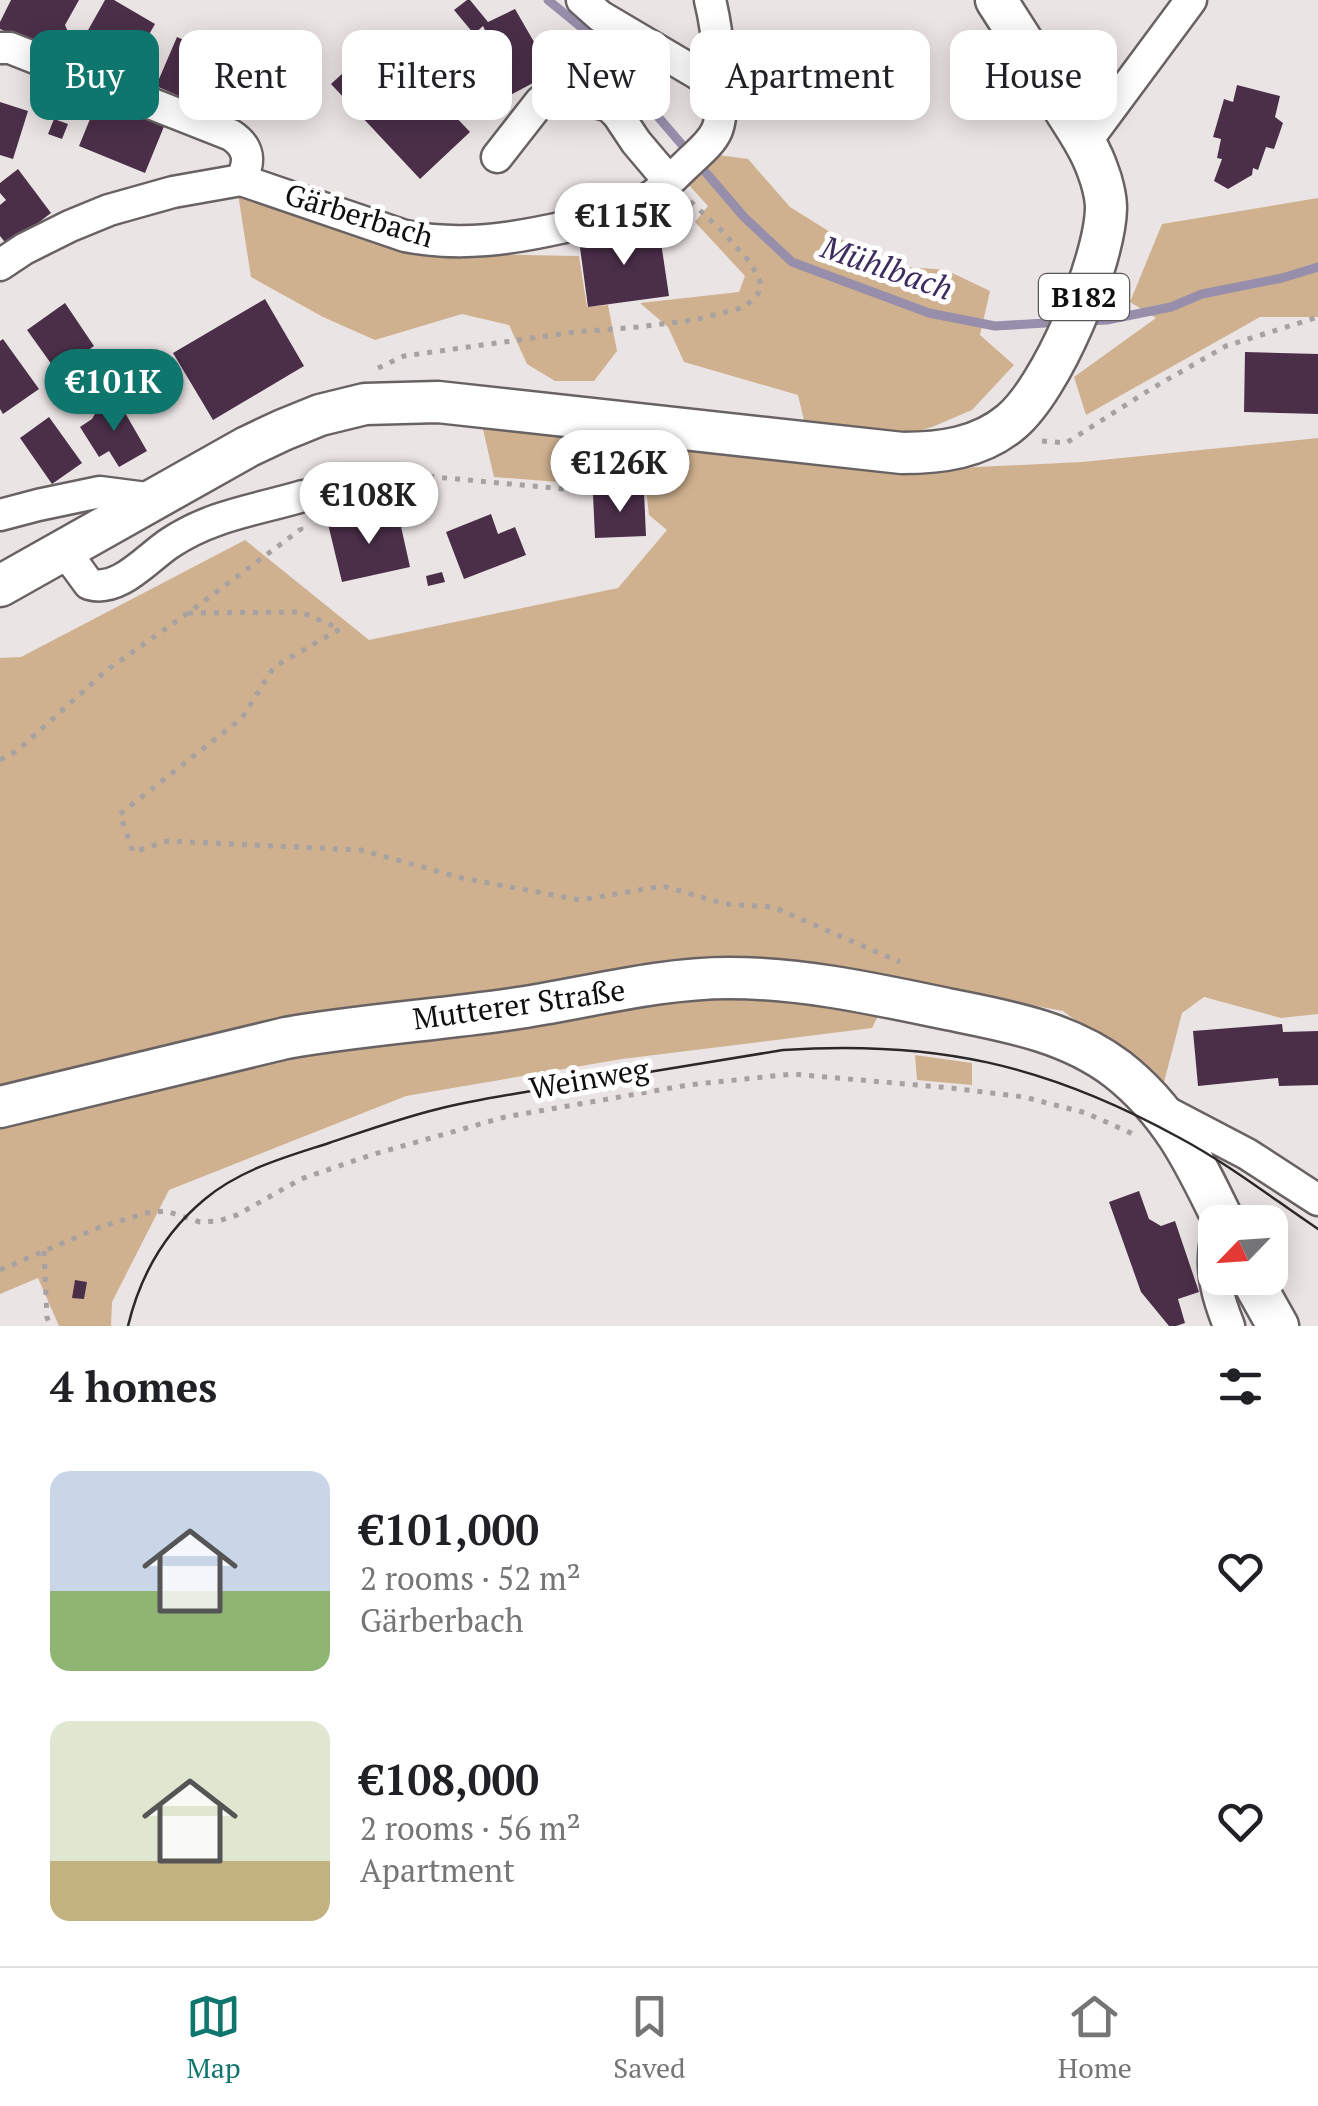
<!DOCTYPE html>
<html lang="en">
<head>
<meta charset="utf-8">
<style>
  body { margin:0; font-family:"PT Serif",serif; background:#f2f2f2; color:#202124; height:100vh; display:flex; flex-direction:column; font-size:38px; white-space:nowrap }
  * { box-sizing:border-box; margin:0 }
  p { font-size:32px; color:#757577 }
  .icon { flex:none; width:55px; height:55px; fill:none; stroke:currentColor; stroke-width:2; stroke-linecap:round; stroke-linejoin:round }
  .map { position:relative; height:1326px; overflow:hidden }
  .details { display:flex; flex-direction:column; background:#fff; flex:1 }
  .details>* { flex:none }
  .top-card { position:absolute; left:30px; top:30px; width:1260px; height:90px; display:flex; gap:20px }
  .needle { width:65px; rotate:245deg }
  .buttons { position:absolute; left:1198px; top:1205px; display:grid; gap:20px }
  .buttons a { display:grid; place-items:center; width:90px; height:90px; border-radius:20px; background:#fff; box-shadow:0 5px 25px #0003; font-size:50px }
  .price { position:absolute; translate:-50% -85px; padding:0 22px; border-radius:35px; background:#fff; color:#222; font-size:32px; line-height:65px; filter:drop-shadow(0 2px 5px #0008) }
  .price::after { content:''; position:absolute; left:50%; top:60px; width:30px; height:22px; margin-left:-15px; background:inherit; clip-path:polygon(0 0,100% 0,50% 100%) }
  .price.on { background:#0f766e; color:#fff }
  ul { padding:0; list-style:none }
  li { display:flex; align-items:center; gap:30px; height:250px; padding:0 50px }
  li span { display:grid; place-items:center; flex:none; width:280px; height:200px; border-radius:20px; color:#555 }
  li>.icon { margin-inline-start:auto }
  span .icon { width:120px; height:120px; fill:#fffc; stroke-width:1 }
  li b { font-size:42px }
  h2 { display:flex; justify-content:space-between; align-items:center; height:120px; padding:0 50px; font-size:42px }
  .tag { padding:0 35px; border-radius:20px; background:#fff; box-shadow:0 5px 25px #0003; font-size:35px; line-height:90px }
  .tag.on { background:#0f766e; color:#fff }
  .tabs { display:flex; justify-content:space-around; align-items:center; height:140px; border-top:2px solid #e0e0e0; background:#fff; font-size:28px; color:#757577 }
  .tabs a { display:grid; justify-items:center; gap:5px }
  .tabs .on { color:#0f766e }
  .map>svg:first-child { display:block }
  .forest { fill:#cfb18f }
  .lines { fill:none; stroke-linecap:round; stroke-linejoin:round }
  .stream { stroke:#968eab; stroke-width:9 }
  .building { fill:#4b2f49 }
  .minor-casing { stroke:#686263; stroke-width:35 }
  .major-casing { stroke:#686263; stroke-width:45 }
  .path { stroke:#a7a1a2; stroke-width:5; stroke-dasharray:5 8; stroke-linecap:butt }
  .minor { stroke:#fff; stroke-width:30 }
  .major { stroke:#fff; stroke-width:40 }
  .tram { stroke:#2b2828; stroke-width:2.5 }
  .labels { text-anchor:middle; stroke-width:10; stroke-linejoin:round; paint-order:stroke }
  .shield { fill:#fff; stroke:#585656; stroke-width:2.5 }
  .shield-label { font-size:28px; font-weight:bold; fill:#100e0e }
  .street-label { font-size:30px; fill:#100e0e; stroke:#fff }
  .water-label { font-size:32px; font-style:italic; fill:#3d2c5f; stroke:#fff }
</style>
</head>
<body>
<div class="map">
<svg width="1318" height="1326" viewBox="0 0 1318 1326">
  <rect width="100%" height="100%" fill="#ebe4e5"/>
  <!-- forest -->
  <path class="forest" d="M718,155l30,4 42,48 93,58 63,5 44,21 -10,44 34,30 -42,45 -40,17 -29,8 -99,-15 -6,-25 -114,-33 -16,-35 -28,-24 99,-11 6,-16 -50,-54 13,-16 -21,-23z
    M238,194l215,60 126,2 8,51 21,-2 9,46 -23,30h-39l-28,-17 -18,-39 -47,-11 -87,26 -52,-23 -72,-40z
    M1318,198v119h-58l-174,98 -12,-38 82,-59 -26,-16 32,-78z
    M482,425l412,46 188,-9 236,-24v576l-37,4 -77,-21 -22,16 -19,73 -100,-75 -167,-31 -24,48 -250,31 -216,37 -237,94 -57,112 -1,24h-52l-21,-48 -38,16v-636l21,-1 224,-117 124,100 249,-52 49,-58 -18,-15 -3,-26 -152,-12z
    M915,1055l57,8v22l-55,-5z"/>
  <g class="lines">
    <!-- stream -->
    <path class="stream" d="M548,0l33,27 163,190 48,45 137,51 66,13 67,-4
      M1088,321l19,-1 64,-13 31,-13 80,-16 36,-11"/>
  </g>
  <!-- building -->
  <path class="building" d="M11,0h68l-14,25 4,9 -10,20 -59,-25v-7z
    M105,0h9l41,24 -29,51 -48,-27z
    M467,0h3l18,22 27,-13 37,64 -70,37 -25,-48 27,-15 -2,-5 7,-4 -6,-12 -9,8 -20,-24z
    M177,37l62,27 -21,49 -62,-27z
    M381,38l89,94 -50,47 -89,-95z
    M740,39l45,3 -3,48 -45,-2z
    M1237,85l43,11 -5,21 8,6 -9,26 -8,-2 -8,23 -5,-2 -1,7 -24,14 -14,-8 8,-22 -5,-1 4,-19 -8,-2 11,-38 9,3z
    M239,89l27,6 -6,25 -26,-6z
    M99,97l66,27 -20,49 -66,-27z
    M0,102l28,9 -15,48 -13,-4z
    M54,119l14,5 -6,15 -14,-5z
    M18,169l33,44 -43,33 -8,-10v-31l6,-5 -6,-7v-10z
    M659,229l10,67 -81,11 -9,-67z
    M265,299l39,67 -91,54 -40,-67z
    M65,303l29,43 -37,26 -30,-42z
    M3,339l36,50 -36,25 -3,-5v-68z
    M1245,352l73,2v60l-74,-2z
    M120,404l27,47 -28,16 -10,-16 -10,6 -19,-30 12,-8 8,-14z
    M49,417l33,46 -30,21 -32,-46z
    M644,492l2,44 -51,2 -2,-44z
    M398,513l12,54 -68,15 -14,-58 29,-7 1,6z
    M491,514l7,20 17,-7 11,28 -62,24 -18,-47z
    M442,572l3,10 -17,4 -2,-10z
    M1282,1024l1,8 35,-1v54l-39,1 -1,-8 -80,8 -5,-55z
    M1139,1191l10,28 12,7 14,-5 24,71 -21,7 7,24 -9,3h-7l-28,-34 -32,-90z
    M75,1280l12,2 -3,17 -12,-1z"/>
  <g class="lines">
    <defs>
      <path id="minor" d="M582,0l18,16 120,71
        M0,48h10l221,87c18,12 20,26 10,45
        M1085,143l106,-143
        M497,157l43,-55 7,-6 14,-4 48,14 9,9 18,27 33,39
        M0,265l24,-16 46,-23 39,-16 64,-18 68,-12 164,56c56,11 106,3 160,-9 30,-7 62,-14 87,-31 13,-9 23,-21 34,-31 11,-11 25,-21 31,-35 10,-25 0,-102 -7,-130
        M0,515l38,-10 62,-13 54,7
        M64,550l25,34c30,9 58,-26 81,-41 42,-28 86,-33 133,-47
        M1161,1109l86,45 71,46
        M1215,1245c-4,30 3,53 14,81"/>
      <path id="major" d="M0,586l247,-139 36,-17 37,-15 45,-11 73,-2 464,51c39,0 78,-5 109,-31 41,-34 94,-160 95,-214 0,-11 -4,-27 -8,-37 -8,-24 -24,-46 -37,-67 -21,-35 -43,-70 -65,-104
        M0,1107l286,-69c75,-13 151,-18 226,-29 71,-10 144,-31 217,-31 74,0 146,16 218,31 59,12 120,22 170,60 54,42 78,93 107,153
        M1251,1278l27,48"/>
    </defs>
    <!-- minor casing -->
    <use href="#minor" class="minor-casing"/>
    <!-- major casing -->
    <use href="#major" class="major-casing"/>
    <!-- path -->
    <path class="path" d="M378,368l26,-12 171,-24 63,-5 56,-7 51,-13 13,-13 3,-10 -5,-11 -7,-12 -27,-30 -33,-31
      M1042,441l24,2 85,-54 75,-43 92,-29
      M327,482l30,-10h24l205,19
      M188,613l113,-1 39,17 -66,38 -32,51 -122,96 13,38 35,-11 193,9 101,28 118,22 83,-14 62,18 48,3 127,55
      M0,760l17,-9 90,-81 81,-57 113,-84 -1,-3
      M44,1251l3,67 4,8
      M0,1270l100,-43 46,-14 20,-2 34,11 18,-1 19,-6 64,-36 70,-24 134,-38 183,-32 104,-11 159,14 73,9 62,16 47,21"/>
    <!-- minor -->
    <use href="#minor" class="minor"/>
    <!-- major -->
    <use href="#major" class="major"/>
    <!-- tram -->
    <path class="tram" d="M128,1326c12,-50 37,-94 77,-127 36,-30 81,-42 124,-56 36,-12 72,-25 109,-34 49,-12 100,-19 150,-27 65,-11 130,-21 195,-32 151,-10 262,14 395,87 49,26 94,61 140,92"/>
  </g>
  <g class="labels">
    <!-- shield labels -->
    <rect class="shield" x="1039" y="274" width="90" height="46" rx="8"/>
    <g class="shield-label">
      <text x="1084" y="307">B182</text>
    </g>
    <!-- street labels -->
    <g class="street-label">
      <text transform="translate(359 216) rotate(17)" y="10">Gärberbach</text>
      <text transform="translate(519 1005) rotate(-8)" y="10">Mutterer Straße</text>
      <text transform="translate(589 1079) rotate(-10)" y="10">Weinweg</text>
    </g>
    <!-- water labels -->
    <g class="water-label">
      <text transform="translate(887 268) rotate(19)" y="11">Mühlbach</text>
    </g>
  </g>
</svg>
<div class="buttons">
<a><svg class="needle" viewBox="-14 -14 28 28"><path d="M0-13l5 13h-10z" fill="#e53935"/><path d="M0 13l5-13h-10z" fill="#757577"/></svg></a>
</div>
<b class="price" style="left:624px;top:268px">€115K</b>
<b class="price on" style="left:114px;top:434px">€101K</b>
<b class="price" style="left:620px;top:515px">€126K</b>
<b class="price" style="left:369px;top:547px">€108K</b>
<div class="top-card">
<a class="tag on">Buy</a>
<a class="tag">Rent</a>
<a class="tag">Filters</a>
<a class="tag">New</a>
<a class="tag">Apartment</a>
<a class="tag">House</a>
</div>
</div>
<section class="details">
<h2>4 homes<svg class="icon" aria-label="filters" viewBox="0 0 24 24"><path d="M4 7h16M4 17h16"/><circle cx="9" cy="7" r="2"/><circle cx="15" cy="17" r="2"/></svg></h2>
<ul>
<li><span style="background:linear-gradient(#c9d6e8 60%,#8fb573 0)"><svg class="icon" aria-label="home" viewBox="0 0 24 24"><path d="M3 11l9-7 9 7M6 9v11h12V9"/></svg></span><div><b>€101,000</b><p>2 rooms · 52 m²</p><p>Gärberbach</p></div><svg class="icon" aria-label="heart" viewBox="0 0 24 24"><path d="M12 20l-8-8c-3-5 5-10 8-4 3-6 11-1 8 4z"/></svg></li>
<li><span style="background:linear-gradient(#dfe7d0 70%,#c2b280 0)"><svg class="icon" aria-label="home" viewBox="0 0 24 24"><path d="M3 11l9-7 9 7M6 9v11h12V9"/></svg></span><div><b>€108,000</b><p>2 rooms · 56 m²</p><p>Apartment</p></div><svg class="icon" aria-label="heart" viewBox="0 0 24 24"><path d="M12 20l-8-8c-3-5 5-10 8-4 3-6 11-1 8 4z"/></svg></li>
</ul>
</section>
<nav class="tabs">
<a class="on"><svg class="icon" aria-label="map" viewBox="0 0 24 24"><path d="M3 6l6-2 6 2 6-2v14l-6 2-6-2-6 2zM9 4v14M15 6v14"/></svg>Map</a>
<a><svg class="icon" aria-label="saved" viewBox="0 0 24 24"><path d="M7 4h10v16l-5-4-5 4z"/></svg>Saved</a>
<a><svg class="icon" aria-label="home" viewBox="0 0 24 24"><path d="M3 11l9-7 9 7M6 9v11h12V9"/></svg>Home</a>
</nav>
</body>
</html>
